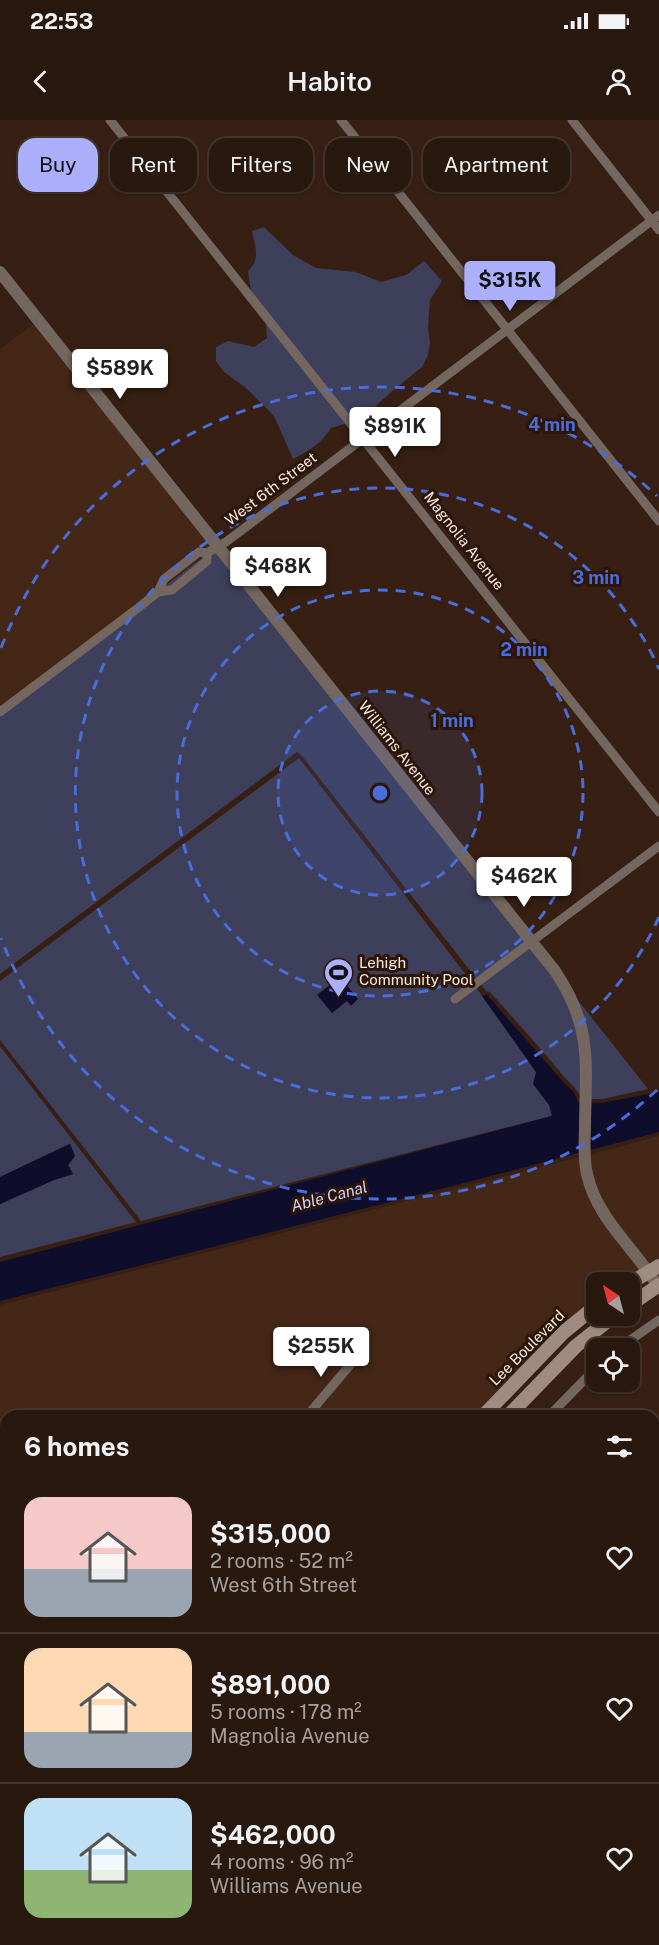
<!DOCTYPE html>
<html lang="en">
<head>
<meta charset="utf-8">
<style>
  body { margin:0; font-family:"Public Sans",sans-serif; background:#35251c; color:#f1f3f6; height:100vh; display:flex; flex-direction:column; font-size:22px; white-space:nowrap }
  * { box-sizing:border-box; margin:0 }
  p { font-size:20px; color:#a5a09e }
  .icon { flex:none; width:33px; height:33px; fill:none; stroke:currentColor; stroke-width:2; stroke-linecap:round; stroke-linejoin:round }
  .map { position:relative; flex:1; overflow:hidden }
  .drawer { position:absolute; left:0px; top:1290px; width:660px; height:536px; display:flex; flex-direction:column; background:#29180e; border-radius:18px 18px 0 0; box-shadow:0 2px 4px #0004,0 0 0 2px #45372e }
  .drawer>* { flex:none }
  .top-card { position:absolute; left:18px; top:18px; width:624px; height:54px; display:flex; gap:12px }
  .needle { width:39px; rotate:324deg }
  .tools { position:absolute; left:586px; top:1152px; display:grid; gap:12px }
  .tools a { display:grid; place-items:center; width:54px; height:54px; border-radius:12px; background:#29180e; box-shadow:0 2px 4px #0004,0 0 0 2px #45372e; font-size:30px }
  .price { position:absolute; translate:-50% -51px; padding:0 14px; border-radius:6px; background:#fff; color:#222; font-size:20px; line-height:39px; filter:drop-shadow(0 2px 3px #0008) }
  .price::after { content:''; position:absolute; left:50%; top:36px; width:18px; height:14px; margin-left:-9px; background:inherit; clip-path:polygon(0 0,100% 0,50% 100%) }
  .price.on { background:#acaffb; color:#111 }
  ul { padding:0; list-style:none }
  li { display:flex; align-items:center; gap:18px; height:150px; padding:0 24px }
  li+li { border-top:2px solid #45372e }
  li span { display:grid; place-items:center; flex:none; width:168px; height:120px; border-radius:18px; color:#555 }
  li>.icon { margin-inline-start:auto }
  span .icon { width:72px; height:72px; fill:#fffc; stroke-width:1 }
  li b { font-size:26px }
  h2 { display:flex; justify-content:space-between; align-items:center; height:72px; padding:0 24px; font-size:26px }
  .chip { padding:0 21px; border-radius:18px; background:#29180e; box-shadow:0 2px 4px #0004,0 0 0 2px #45372e; font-size:21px; line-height:54px }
  .chip.on { background:#acaffb; color:#111 }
  .status { display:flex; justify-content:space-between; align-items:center; height:42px; padding:0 30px; background:#29180e; direction:ltr }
  .status svg { height:16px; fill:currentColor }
  header { display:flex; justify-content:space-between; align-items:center; height:78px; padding:0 24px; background:#29180e; font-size:27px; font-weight:600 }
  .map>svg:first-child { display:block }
  .built { fill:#442716 }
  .green { fill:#3e3f5a }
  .water { fill:#0f0d2c }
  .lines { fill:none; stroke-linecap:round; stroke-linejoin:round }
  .canal { stroke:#0f0d2c; stroke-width:9 }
  .minor { stroke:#736760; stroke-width:9 }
  .tertiary { stroke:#736760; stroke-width:12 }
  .secondary { stroke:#9f8b80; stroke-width:14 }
  .ring { fill:none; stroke:#496dda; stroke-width:3; stroke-dasharray:10 8 }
  .labels { text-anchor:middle; stroke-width:6; stroke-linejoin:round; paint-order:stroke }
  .street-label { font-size:15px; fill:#f9e9e0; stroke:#2c1609 }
  .poi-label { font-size:15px; fill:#f9e9e0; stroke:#2c1609; text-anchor:start }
  .water-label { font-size:16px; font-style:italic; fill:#cdd0f7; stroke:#2c1609 }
  .centre { fill:#496dda; stroke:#2c1609; stroke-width:3 }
  .ring-label { font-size:18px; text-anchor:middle; font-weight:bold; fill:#496dda; stroke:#2c1609; stroke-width:6; stroke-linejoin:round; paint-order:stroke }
</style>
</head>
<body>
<div class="status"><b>22:53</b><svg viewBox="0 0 49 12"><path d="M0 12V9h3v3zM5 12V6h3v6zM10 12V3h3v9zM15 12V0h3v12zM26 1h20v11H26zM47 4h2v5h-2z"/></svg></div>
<header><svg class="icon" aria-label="back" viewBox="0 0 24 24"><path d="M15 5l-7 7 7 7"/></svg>Habito<svg class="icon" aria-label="person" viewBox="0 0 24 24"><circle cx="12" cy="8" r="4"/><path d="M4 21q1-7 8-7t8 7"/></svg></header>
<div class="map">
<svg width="659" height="1825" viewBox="0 0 659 1825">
  <rect width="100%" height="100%" fill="#372013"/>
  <!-- built -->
  <path class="built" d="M35,203l179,226 -214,161v-361z
    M659,1016v124l-10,4 -41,-50 -17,-41 -1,-18z
    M580,1037v9l62,103 -20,13h-25v17l-120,117h-471v56l-6,-8v-159z
    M0,1350l6,8v160l-6,4z
    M6,1523v203l-6,4v-202z"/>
  <!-- green -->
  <path class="green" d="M264,107l29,28 23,13 40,4 25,10 25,-7 18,-14 18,20 -12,19 -2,28 2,14 -2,13 -6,12 -32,26 -22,20 -11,7 -26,8c-9,15 -22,23 -38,31l-19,-43 -29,-29 -21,-15 -8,-11v-14l12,-6 26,6 13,-9 -1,-15 -13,-26 -3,-12 -2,-14c13,-12 7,-25 4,-40z
    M214,429l337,425 12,18 16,45 2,61c-4,-10 -13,-16 -20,-25 -23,-28 -47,-54 -71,-81l-4,-1 -184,-235 -5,-4 -297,222v-264z
    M299,638l272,353 -430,110 -141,-181v-59z
    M577,879l71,90 -46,10h-11z
    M0,926l136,176 -136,35v-53l54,-24 19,-6 -5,-9 7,-9 -6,-12 -69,33z"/>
  <!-- water -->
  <path class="water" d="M340,857l18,22 -7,7 -4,-5 -15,12 -15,-18z
    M487,875l79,90 8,7 4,10 24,1 57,-11v40l-195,51 -464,118v-39l552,-146 -3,-11 -16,-21 3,-12 -54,-76z
    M70,1024l5,12 -7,9 5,9 -19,6 -54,24v-27z"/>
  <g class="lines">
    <!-- canal -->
    <path class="canal" d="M4,1696l2,3
      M654,1789l5,7"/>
    <!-- minor -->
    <path class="minor" d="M110,0l549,692
      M341,0l318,401
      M572,0l87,110
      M158,472l14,-2 35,-29v-8
      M0,592l138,-104 20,-16 6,-13 35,-27 8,1 19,-11 433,-327
      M455,879l204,-153
      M619,1228l40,-28
      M307,1296l49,-58
      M549,1296l48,-49
      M654,1341l5,-6
      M654,1492l5,6
      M0,1530l6,-5
      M0,1662l6,8
      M654,1670l5,7
      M603,1820l4,5
      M153,1825l7,-5
      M332,1825l7,-5
      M511,1825l8,-5"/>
    <!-- tertiary -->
    <path class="tertiary" d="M0,152l555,699c37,55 31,90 30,153 0,16 -2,34 2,50 10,46 49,75 72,114"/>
    <!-- secondary -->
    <path class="secondary" d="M630,1163l29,-17
      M630,1185l29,-20
      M483,1296l81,-84 33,-27
      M508,1296l68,-70 38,-30
      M0,1743l6,-4
      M0,1765l6,-4
      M0,1820l6,-3"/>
  </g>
  <!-- distance rings -->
  <circle cx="380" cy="673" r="102" fill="#496dda" fill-opacity=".12"/>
  <g class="ring">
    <circle cx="380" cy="673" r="102"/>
    <circle cx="380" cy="673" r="203"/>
    <path d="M659 797A305 305 0 1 1 659 549"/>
    <path d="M657 970A406 406 0 0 1 1 818M1 528A406 406 0 0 1 657 376"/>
  </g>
  <!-- icons -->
  <defs>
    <symbol id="stadium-pin" viewBox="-11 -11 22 30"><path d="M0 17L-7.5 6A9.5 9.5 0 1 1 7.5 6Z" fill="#acaffb" stroke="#2c1609"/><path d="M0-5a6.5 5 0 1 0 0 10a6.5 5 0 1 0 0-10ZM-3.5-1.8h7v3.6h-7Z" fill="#111"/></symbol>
  </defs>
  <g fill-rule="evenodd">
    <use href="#stadium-pin" x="322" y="836" width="33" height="45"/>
  </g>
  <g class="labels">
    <!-- street labels -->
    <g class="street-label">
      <text transform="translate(271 369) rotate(-37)" y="5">West 6th Street</text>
      <text transform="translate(464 421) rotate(52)" y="5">Magnolia Avenue</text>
      <text transform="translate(397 628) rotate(52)" y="5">Williams Avenue</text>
      <text transform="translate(527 1228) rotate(-45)" y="5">Lee Boulevard</text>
    </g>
    <!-- poi labels -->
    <g class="poi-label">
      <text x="359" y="848">Lehigh<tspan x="359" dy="17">Community Pool</tspan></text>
    </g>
    <!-- water labels -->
    <g class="water-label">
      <text transform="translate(329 1076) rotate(-15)" y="6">Able Canal</text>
    </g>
  </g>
  <circle cx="380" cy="673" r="9" class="centre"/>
  <g class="ring-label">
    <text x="552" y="311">4 min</text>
    <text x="596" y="464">3 min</text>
    <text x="524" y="536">2 min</text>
    <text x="452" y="607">1 min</text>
  </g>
</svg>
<div class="tools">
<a><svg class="needle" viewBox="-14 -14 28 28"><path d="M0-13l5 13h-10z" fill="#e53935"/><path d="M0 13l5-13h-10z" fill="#a5a09e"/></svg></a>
<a><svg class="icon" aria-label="locate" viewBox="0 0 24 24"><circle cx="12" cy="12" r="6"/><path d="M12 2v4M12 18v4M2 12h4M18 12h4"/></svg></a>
</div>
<b class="price on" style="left:510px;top:192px">$315K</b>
<b class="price" style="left:120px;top:280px">$589K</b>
<b class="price" style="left:395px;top:338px">$891K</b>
<b class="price" style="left:278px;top:478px">$468K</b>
<b class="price" style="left:524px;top:788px">$462K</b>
<b class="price" style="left:321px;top:1258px">$255K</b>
<div class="top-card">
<a class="chip on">Buy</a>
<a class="chip">Rent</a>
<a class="chip">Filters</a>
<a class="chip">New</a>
<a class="chip">Apartment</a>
</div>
<section class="drawer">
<h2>6 homes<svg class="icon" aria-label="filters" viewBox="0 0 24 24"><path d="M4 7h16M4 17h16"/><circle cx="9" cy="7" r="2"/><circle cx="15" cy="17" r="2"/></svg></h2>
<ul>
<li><span style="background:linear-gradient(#f6c9c9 60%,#9aa5b1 0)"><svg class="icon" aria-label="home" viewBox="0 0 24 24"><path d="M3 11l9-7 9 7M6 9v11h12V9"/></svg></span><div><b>$315,000</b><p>2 rooms · 52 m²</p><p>West 6th Street</p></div><svg class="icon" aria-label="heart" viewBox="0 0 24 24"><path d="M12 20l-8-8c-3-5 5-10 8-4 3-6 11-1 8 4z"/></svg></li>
<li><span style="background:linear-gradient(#ffd9b3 70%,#9aa5b1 0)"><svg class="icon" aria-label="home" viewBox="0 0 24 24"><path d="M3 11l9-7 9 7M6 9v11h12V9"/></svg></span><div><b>$891,000</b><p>5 rooms · 178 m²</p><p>Magnolia Avenue</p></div><svg class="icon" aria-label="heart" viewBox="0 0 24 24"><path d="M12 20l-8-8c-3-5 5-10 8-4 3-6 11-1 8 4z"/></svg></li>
<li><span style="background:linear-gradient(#bfe0f5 60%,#8fb573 0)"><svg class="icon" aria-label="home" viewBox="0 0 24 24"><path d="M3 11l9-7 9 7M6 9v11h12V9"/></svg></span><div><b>$462,000</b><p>4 rooms · 96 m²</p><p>Williams Avenue</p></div><svg class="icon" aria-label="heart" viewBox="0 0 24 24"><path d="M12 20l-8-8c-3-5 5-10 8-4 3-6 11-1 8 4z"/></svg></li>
</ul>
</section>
</div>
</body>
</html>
